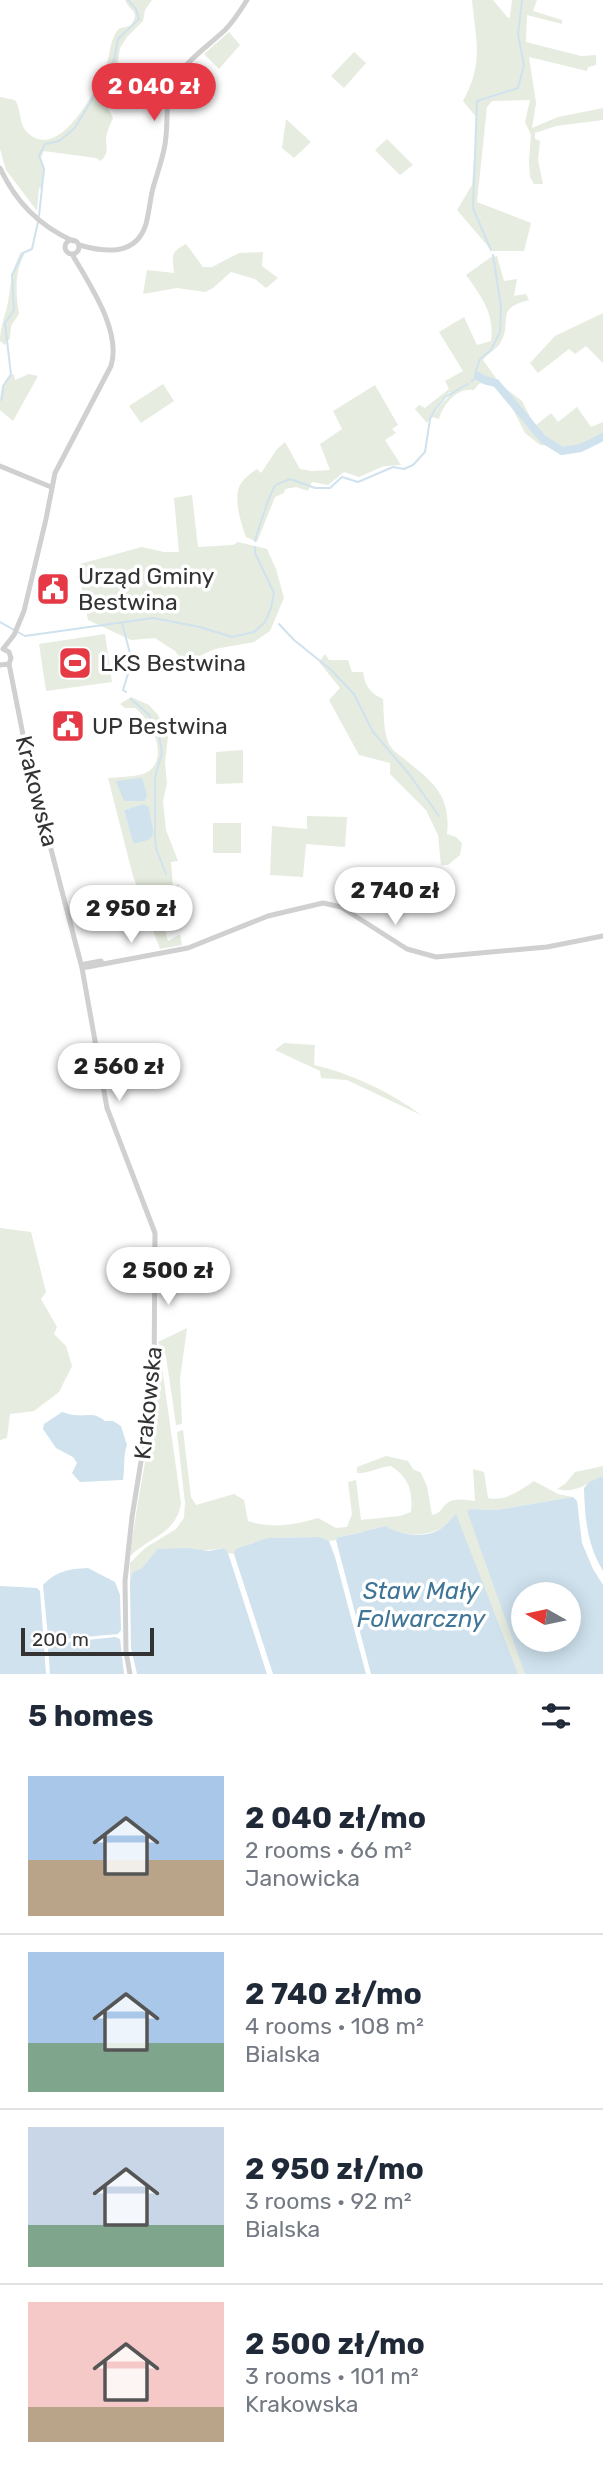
<!DOCTYPE html>
<html lang="en">
<head>
<meta charset="utf-8">
<style>
  body { margin:0; font-family:Rubik,sans-serif; background:#f2f2f3; color:#1f2937; height:100vh; display:flex; flex-direction:column; font-size:26px; white-space:nowrap }
  * { box-sizing:border-box; margin:0 }
  p { font-size:23px; color:#747a83 }
  .icon { flex:none; width:38px; height:38px; fill:none; stroke:currentColor; stroke-width:2; stroke-linecap:round; stroke-linejoin:round }
  .map { position:relative; height:1674px; overflow:hidden }
  .sheet { display:flex; flex-direction:column; background:#fff; flex:1 }
  .sheet>* { flex:none }
  .needle { width:46px; rotate:279deg }
  .buttons { position:absolute; left:511px; top:1582px; display:grid; gap:14px }
  .buttons a { display:grid; place-items:center; width:70px; height:70px; border-radius:50%; background:#fff; box-shadow:0 4px 18px #0003; font-size:35px }
  .scale { position:absolute; left:21px; bottom:18px; width:133px; box-sizing:border-box; padding-left:7px; border:4px solid #333; border-top:0; font-size:19px; line-height:24px; white-space:nowrap; color:#333; -webkit-text-stroke:5px #fff; paint-order:stroke }
  .price { position:absolute; translate:-50% -60px; padding:0 16px; border-radius:24px; background:#fff; color:#222; font-size:23px; line-height:46px; filter:drop-shadow(0 2px 4px #0008) }
  .price::after { content:''; position:absolute; left:50%; top:42px; width:21px; height:16px; margin-left:-10px; background:inherit; clip-path:polygon(0 0,100% 0,50% 100%) }
  .price.active { background:#e63946; color:#fff }
  ul { padding:0; list-style:none }
  li { display:flex; align-items:center; gap:21px; height:175px; padding:0 28px }
  li+li { border-top:2px solid #e0e1e3 }
  li span { display:grid; place-items:center; flex:none; width:196px; height:140px; border-radius:0px; color:#555 }
  li>.icon { margin-inline-start:auto }
  span .icon { width:84px; height:84px; fill:#fffc; stroke-width:1 }
  li b { font-size:30px }
  h2 { display:flex; justify-content:space-between; align-items:center; height:84px; padding:0 28px; font-size:30px }
  .map>svg:first-child { display:block }
  .green { fill:#e6ecdf; fill-rule:evenodd }
  .water { fill:#cfe2ee; fill-rule:evenodd }
  .lines { fill:none; stroke-linecap:round; stroke-linejoin:round }
  .stream { stroke:#cfe2ee; stroke-width:2 }
  .river { stroke:#cfe2ee; stroke-width:8 }
  .minor { stroke:#d0d0d0; stroke-width:5 }
  .labels { text-anchor:middle; stroke-width:7; stroke-linejoin:round; paint-order:stroke }
  .poi-label { font-size:23px; fill:#333; stroke:#fff; text-anchor:start }
  .street-label { font-size:23px; fill:#333; stroke:#fff }
  .water-label { font-size:24px; font-style:italic; fill:#3f7597; stroke:#fff }
</style>
</head>
<body>
<div class="map">
<svg width="603" height="1674" viewBox="0 0 603 1674">
  <rect width="100%" height="100%" fill="#fff"/>
  <!-- green -->
  <path class="green" d="M125,0h27l-7,10 -2,11 -16,16 -7,11 -3,19 -11,37 7,14c-3,7 -7,15 -7,23 1,9 2,12 -5,20l-5,-3 -52,-7 -3,6 4,12 -3,20 -3,-1 -2,23 -31,-41 -6,-21v-52l15,3c7,11 3,25 14,34 32,27 69,-47 78,-70 3,-11 4,-29 13,-36 1,0 10,-2 11,-3 10,-15 -1,-12 -6,-25z
    M472,0h21l15,18 2,-1 2,-17h25l-4,11 29,9v4l-35,-9 -1,27 55,14 15,-1v10l-8,2 -1,4 -58,-14 7,46 -4,25 26,-11 45,-9v12l-47,6 -21,7v6l5,2 -2,19 5,24h-9l-4,-7 -1,-17 2,-25 -6,-13 5,-22 -38,1 -5,6 -10,95 54,21 -7,28h-32l-35,-41 15,-25 4,-51 1,-16 -14,-17c21,-39 13,-59 9,-101z
    M229,32l11,13 -21,24 -15,-15z
    M354,52l12,11 -22,25 -13,-12z
    M286,119l25,23 -17,16 -12,-10z
    M387,139l26,26 -13,10 -25,-25z
    M186,244l17,23h9l27,-14 24,-1 -1,14 16,12 -12,10 -11,-9 -24,-7 -18,16 -8,4 -28,-4 -34,6 4,-24 27,3c-1,-17 -5,-20 12,-29z
    M21,252l3,3c-10,18 -8,40 -5,59l-8,12 -1,12 -5,7 -5,-4c0,-12 4,-23 7,-34 4,-19 4,-37 14,-55z
    M497,256l7,25 13,-2 -3,17 12,-2 3,6c-37,9 -14,22 -30,45 -5,6 -12,9 -16,15l13,18 -17,6 -5,6c-17,-3 -31,14 -35,29l-7,-2 10,-14 10,-10 -2,-1 -9,8 -14,23 -12,-14 4,-4 6,3 24,-19 -4,-8 18,-10 -24,-39 25,-15 13,28 14,-4c4,-27 -10,-45 -25,-66l25,-18z
    M603,313v50l-17,-17 -11,8 -6,-5 -31,24 -8,-10 25,-27z
    M10,374l4,1 1,5 14,-6 9,2 -25,45 -13,-11c0,-15 0,-24 10,-36z
    M497,382l25,19 13,25 16,-13 7,9 19,-15 14,20 12,-5v18l-22,10 -21,3 -9,-7 -11,-1 -15,-12 -20,-39 -12,-10z
    M163,384l11,17 -33,22 -12,-17z
    M375,385l23,40 -6,4 4,4 -11,7 16,25 -17,1 -25,11 -15,-5 -16,13 -16,-3 -4,9 -12,-4 -11,2 -1,4 -9,4 -18,45 -11,-5c-5,-14 -13,-39 -6,-52 4,-7 11,-12 17,-16l4,4 16,-24 8,-7 15,27 12,2 18,-1 -10,-26 22,-15 -9,-18z
    M192,495l6,52 35,-2 5,-3 29,7 9,20 8,29 -14,33 -16,11 -39,7 -31,14 -9,-12 -20,-13 -24,2 -43,-20 -10,-50 2,-6 62,-17 22,5h15l-5,-54z
    M105,634l7,48 -66,9 -7,-47z
    M325,654l4,6h19l4,12h11c2,14 7,21 20,27 1,14 0,37 8,48 4,6 12,10 17,15 27,21 43,36 39,72l9,3 6,6 -2,12 -12,10h-7l-3,-30 -12,-25 -36,-36v-11l-31,-8 -30,-55 11,-12 -21,-26z
    M131,697l18,8 9,10 10,21 -3,27 2,20 -4,18 3,29 12,31 -7,1 2,25 6,-3v6l5,4 -1,9 -17,4 -6,5 8,29 12,-7 2,11 -22,4 -27,-73 -25,-98c11,-1 25,-1 35,-4 29,-11 10,-53 -8,-66h-10l-5,-4zM143,804l10,26 -20,13 -9,-33z
    M243,750v33l-27,1v-32z
    M307,816l40,1 -2,30 -39,-3 -3,33 -33,-2 2,-49 35,3z
    M213,823h28v30h-28z
    M284,1043l31,2 -1,20c36,8 78,28 107,50l-74,-35 -26,-2 -1,-7 -45,-21z
    M0,1228l31,4 15,60 -5,7 16,28 -3,7 12,12 6,20 -13,26 -25,19 -24,3 -3,24 -7,2z
    M187,1328l-7,51 2,45 -6,1 -10,-69 -8,-14z
    M159,1358l2,2 20,143c-4,30 -31,34 -51,53 8,-67 25,-131 29,-198z
    M183,1430l8,67 5,8 38,-11 10,6 4,21c25,8 46,4 70,-3l18,10 11,-1 5,-13 -4,-32 8,-2 5,40 39,-4 11,-4c2,-21 -2,-34 -20,-46 -13,1 -22,8 -34,7v-6l29,-11 22,5 5,8 8,4 6,13 5,29c9,-2 8,-5 14,-11 8,-7 19,-4 29,-3l-2,-32 11,3 4,26c17,4 31,-7 46,-17l24,13 15,3 -77,13 -25,-1 54,165h-7l-76,-146c-17,9 -39,9 -56,-2 -16,3 -31,9 -48,11l-2,3 -7,1 -9,-4 -53,1 -30,11 -3,5 -6,-1 -5,-5c-21,4 -44,1 -66,1l-14,18 -11,6 -2,9v-19l15,-15 31,-19 8,-11 1,-15 -8,-71z
    M603,1466v10c-16,7 -27,18 -46,13l8,-5 10,-12z"/>
  <!-- water -->
  <path class="water" d="M142,778l5,17 -2,6h-21l-8,-20z
    M143,804l6,3c1,21 15,33 -16,36l-9,-33z
    M62,1412c5,1 8,3 13,3 12,2 18,-4 30,6h8l8,5 6,19c-4,10 -2,24 -4,35l-43,2 -8,-9 5,-10 -4,-6 -17,-9 -13,-19 1,-5z
    M603,1476v95c-16,-27 -18,-52 -19,-83l5,-6z
    M573,1497l4,4 5,42 11,26 10,16v89h-78l-58,-163 4,-2 25,1zM523,1594h46v46h-46z
    M456,1514l62,160h-147l-35,-134 2,-3c17,-2 32,-8 48,-11 14,9 39,13 54,3 6,-3 11,-10 16,-15z
    M320,1537l9,4 6,16 31,117h-93l-39,-120 2,-5 31,-11z
    M187,1548l22,3 15,-3 4,5 39,121h-130l-6,-26 -1,-66 2,-9 11,-6 14,-18z
    M88,1568l27,14 5,13 1,35 -3,4 -66,6 -4,-3 -5,-52c14,-14 25,-16 45,-17z
    M0,1586l37,2 3,3 6,83h-46z
    M115,1637l5,2 4,35h-74l-2,-27 3,-3z"/>
  <g class="lines">
    <!-- stream -->
    <path class="stream" d="M39,216l5,-47 -5,-13 6,-12 14,-3 15,-12 30,-49 10,-20 4,-21 21,-20 -3,-10 -8,-9
      M491,250l-18,-42 4,-107 41,-13 6,-23 -6,-30 4,-35
      M472,381l6,-5 -3,-3 5,-14 11,-9 9,-18 1,-25 -8,-52
      M0,400l2,-1 1,-13 8,-11 -6,-52 9,-13 -2,-35 11,-22 9,-4 6,-27
      M255,541c2,-8 16,-51 20,-55 3,-3 11,-5 15,-7l25,9h15l12,-11 16,5 35,-15 11,2 9,-4 12,-13 5,-33 5,-9 10,-13 23,-13
      M0,622l25,14 128,-18 47,9 32,10 22,-5 11,-10 6,-14 3,-15 -19,-40v-6
      M122,623l10,38 -9,29 3,2
      M279,624l15,16 36,29 24,25 19,38 36,42 30,42
      M131,699l18,16 10,20 3,18 -7,24v61l1,10 10,26"/>
    <!-- river -->
    <path class="river" d="M478,376l6,4 12,3 47,56 19,12 19,-3 22,-11"/>
    <!-- minor -->
    <path class="minor" d="M0,168c16,34 38,57 73,73
      M65 247a7 7 0 1 1 14 0a7 7 0 1 1-14 0Z
      M79,245c25,7 57,12 67,-21 3,-11 4,-24 7,-36 5,-18 12,-34 13,-52 2,-18 -1,-35 7,-52 12,-23 34,-37 52,-54 9,-9 15,-19 22,-30
      M0,466l51,21
      M3,649l11,-14 10,-24 22,-92 9,-46 56,-107c11,-35 -22,-82 -39,-112
      M9,664l20,101 53,203 25,140 48,125 -1,148 -22,136 -7,64 1,71 4,22
      M0,665l9,-1 2,-6 -2,-6 -6,-3
      M82,968l106,-20 80,-32 55,-13 18,4 66,42 29,8 111,-10 56,-11
      M82,968l3,-4 16,-3"/>
  </g>
  <!-- icons -->
  <defs>
    <symbol id="civic-square" viewBox="-11 -11 22 22"><rect x="-9" y="-9" width="18" height="18" rx="4" fill="#e63946" stroke="#fff"/><path d="M-.6-6.5H3V-4.5H.6V-3L4-1V1h2V6H-6V1h2V-1L-.6-3ZM-1.2 2.5V6h2.4V2.5Z" fill="#fff"/></symbol>
    <symbol id="stadium-square" viewBox="-11 -11 22 22"><rect x="-9" y="-9" width="18" height="18" rx="4" fill="#e63946" stroke="#fff"/><path d="M0-5a6.5 5 0 1 0 0 10a6.5 5 0 1 0 0-10ZM-3.5-1.8h7v3.6h-7Z" fill="#fff"/></symbol>
  </defs>
  <g fill-rule="evenodd">
    <use href="#civic-square" x="34" y="570" width="38" height="38"/>
    <use href="#stadium-square" x="56" y="644" width="38" height="38"/>
    <use href="#civic-square" x="49" y="707" width="38" height="38"/>
  </g>
  <g class="labels">
    <!-- poi labels -->
    <g class="poi-label">
      <text x="78" y="584">Urząd Gminy<tspan x="78" dy="26">Bestwina</tspan></text>
      <text x="100" y="671">LKS Bestwina</text>
      <text x="92" y="734">UP Bestwina</text>
    </g>
    <!-- street labels -->
    <g class="street-label">
      <text transform="translate(37 791) rotate(76)" y="8">Krakowska</text>
      <text transform="translate(148 1403) rotate(-84)" y="8">Krakowska</text>
    </g>
    <!-- water labels -->
    <g class="water-label">
      <text x="421" y="1599">Staw Mały<tspan x="421" dy="28">Folwarczny</tspan></text>
    </g>
  </g>
</svg>
<div class="buttons">
<a><svg class="needle" viewBox="-14 -14 28 28"><path d="M0-13l5 13h-10z" fill="#e53935"/><path d="M0 13l5-13h-10z" fill="#747a83"/></svg></a>
</div>
<div class="scale">200 m</div>
<b class="price active" style="left:154px;top:123px">2 040 zł</b>
<b class="price" style="left:395px;top:927px">2 740 zł</b>
<b class="price" style="left:131px;top:945px">2 950 zł</b>
<b class="price" style="left:119px;top:1103px">2 560 zł</b>
<b class="price" style="left:168px;top:1307px">2 500 zł</b>
</div>
<section class="sheet">
<h2>5 homes<svg class="icon" aria-label="filters" viewBox="0 0 24 24"><path d="M4 7h16M4 17h16"/><circle cx="9" cy="7" r="2"/><circle cx="15" cy="17" r="2"/></svg></h2>
<ul>
<li><span style="background:linear-gradient(#a9c7e8 60%,#b9a48a 0)"><svg class="icon" aria-label="home" viewBox="0 0 24 24"><path d="M3 11l9-7 9 7M6 9v11h12V9"/></svg></span><div><b>2 040 zł/mo</b><p>2 rooms · 66 m²</p><p>Janowicka</p></div></li>
<li><span style="background:linear-gradient(#a9c7e8 65%,#7fa58c 0)"><svg class="icon" aria-label="home" viewBox="0 0 24 24"><path d="M3 11l9-7 9 7M6 9v11h12V9"/></svg></span><div><b>2 740 zł/mo</b><p>4 rooms · 108 m²</p><p>Bialska</p></div></li>
<li><span style="background:linear-gradient(#c9d6e8 70%,#7fa58c 0)"><svg class="icon" aria-label="home" viewBox="0 0 24 24"><path d="M3 11l9-7 9 7M6 9v11h12V9"/></svg></span><div><b>2 950 zł/mo</b><p>3 rooms · 92 m²</p><p>Bialska</p></div></li>
<li><span style="background:linear-gradient(#f6c9c9 75%,#b9a48a 0)"><svg class="icon" aria-label="home" viewBox="0 0 24 24"><path d="M3 11l9-7 9 7M6 9v11h12V9"/></svg></span><div><b>2 500 zł/mo</b><p>3 rooms · 101 m²</p><p>Krakowska</p></div></li>
</ul>
</section>
</body>
</html>
